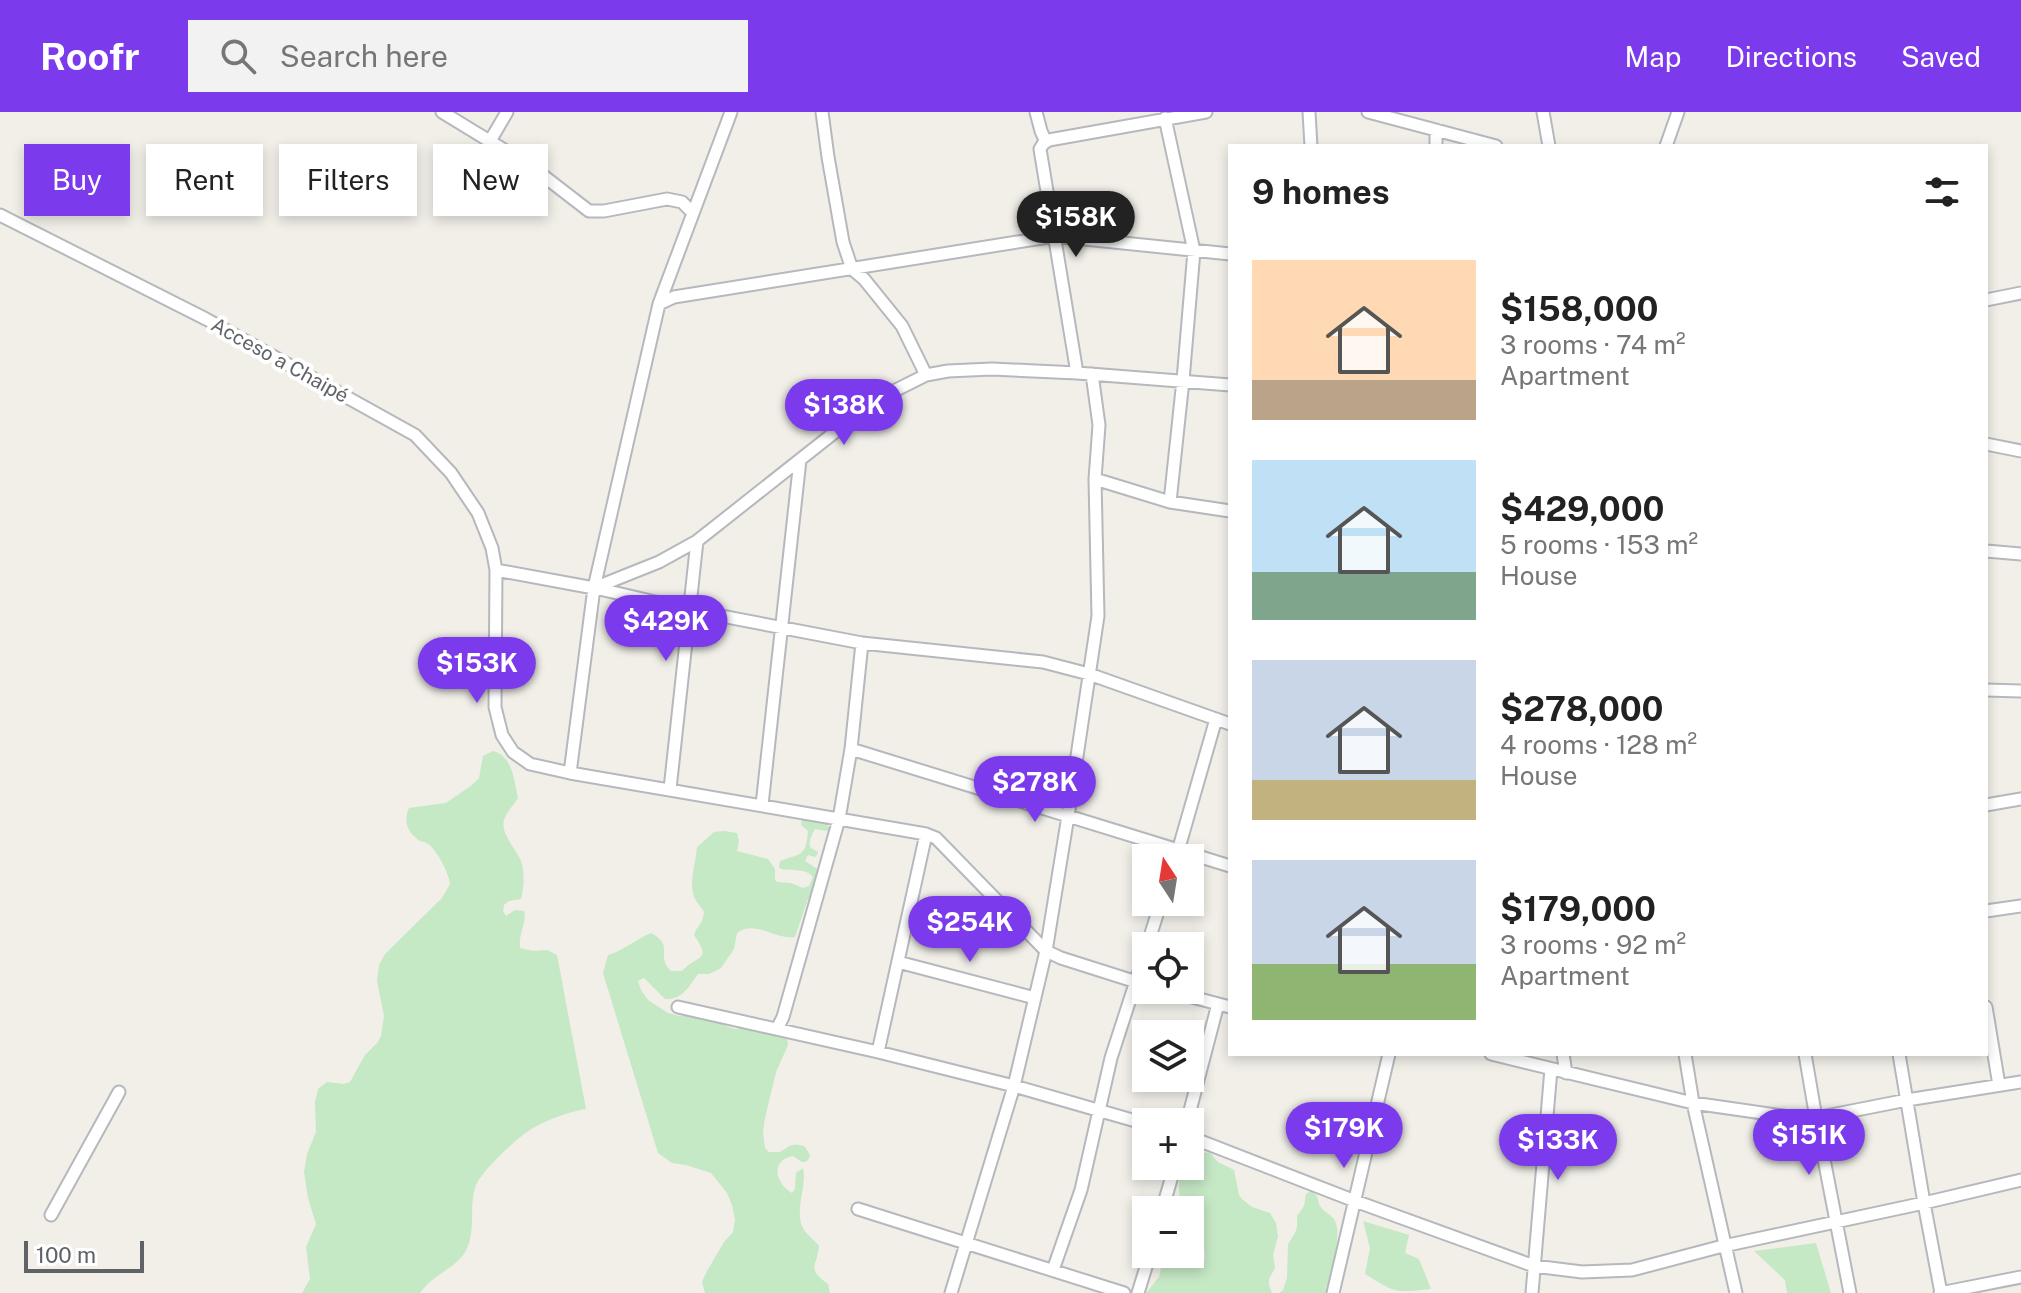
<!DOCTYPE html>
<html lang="en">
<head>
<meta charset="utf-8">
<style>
  body { margin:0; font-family:"Public Sans",sans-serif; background:#f2f2f2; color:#222; height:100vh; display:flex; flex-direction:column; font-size:30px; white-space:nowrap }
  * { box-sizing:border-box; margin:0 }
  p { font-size:26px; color:#767676 }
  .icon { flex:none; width:44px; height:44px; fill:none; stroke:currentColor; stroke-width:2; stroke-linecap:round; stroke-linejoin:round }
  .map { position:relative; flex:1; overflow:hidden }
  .sheet { position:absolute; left:1228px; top:32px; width:760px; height:912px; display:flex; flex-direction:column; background:#fff; border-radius:0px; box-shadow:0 4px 12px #0003 }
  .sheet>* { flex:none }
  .top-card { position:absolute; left:24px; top:32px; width:760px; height:72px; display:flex; gap:16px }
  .needle { width:52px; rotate:348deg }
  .fabs { position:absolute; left:1132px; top:732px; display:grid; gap:16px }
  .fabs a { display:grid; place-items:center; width:72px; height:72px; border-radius:0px; background:#fff; box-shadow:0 4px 12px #0003; font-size:40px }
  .scale { position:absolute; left:24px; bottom:20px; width:120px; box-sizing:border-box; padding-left:8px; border:4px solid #5f6368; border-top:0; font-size:22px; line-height:28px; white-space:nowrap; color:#5f6368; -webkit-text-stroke:6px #fff; paint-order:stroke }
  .price { position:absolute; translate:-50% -68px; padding:0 18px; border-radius:28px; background:#7c3aed; color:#fff; font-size:26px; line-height:52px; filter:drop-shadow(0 2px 4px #0008) }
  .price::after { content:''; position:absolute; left:50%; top:48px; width:24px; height:18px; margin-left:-12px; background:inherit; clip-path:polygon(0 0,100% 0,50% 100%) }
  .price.selected { background:#222; color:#fff }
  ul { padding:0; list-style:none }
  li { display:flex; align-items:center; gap:24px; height:200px; padding:0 24px }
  li span { display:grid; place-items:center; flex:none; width:224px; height:160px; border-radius:0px; color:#555 }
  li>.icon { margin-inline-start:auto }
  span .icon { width:96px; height:96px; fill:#fffc; stroke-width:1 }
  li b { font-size:34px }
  h2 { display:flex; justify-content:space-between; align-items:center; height:96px; padding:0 24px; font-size:34px }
  .chip { padding:0 28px; border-radius:0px; background:#fff; box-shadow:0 4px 12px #0003; font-size:28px; line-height:72px }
  .chip.selected { background:#7c3aed; color:#fff }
  header { display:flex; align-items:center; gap:48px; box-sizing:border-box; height:112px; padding:0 40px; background:#7c3aed; color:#fff }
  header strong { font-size:38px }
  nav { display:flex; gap:44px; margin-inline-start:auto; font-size:28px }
  .search { width:560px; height:72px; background:#f2f2f2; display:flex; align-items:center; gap:20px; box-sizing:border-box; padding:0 28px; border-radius:0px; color:#767676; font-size:30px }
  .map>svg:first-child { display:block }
  .green { fill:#c5e8c5 }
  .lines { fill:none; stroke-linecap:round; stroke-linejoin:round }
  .minor-casing { stroke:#b5b8bc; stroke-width:15 }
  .minor { stroke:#fff; stroke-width:11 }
  .labels { text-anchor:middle; stroke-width:8; stroke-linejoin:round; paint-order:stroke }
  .street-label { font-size:20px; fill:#5f6368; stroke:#fff }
</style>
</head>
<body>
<header>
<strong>Roofr</strong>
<div class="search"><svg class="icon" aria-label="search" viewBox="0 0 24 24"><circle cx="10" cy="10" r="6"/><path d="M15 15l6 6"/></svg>Search here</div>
<nav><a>Map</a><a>Directions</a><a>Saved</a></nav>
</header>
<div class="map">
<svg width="2021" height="1181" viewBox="0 0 2021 1181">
  <rect width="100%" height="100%" fill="#f1efe8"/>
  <!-- green -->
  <path class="green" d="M493,639c20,5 21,30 25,47 -4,7 -12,14 -14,22 -4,14 12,28 17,41 4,12 3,26 0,38l-12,2 -5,4 -1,6 3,5 9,-6 9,1c3,12 -6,23 -4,37l13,3 14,-1 10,5 29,154c-18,3 -37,10 -53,19 -14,8 -50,41 -57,57 -8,20 1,48 -11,67 -9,16 -33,23 -45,41h-118l8,-14 -4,-32 10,-23 -8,-26 -4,-26 3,-18 9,-22 -1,-30 3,-13 9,-7 17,2 6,-2 15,-27 13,-13 3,-6 3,-20 -7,-35 2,-16 6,-11 57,-56 8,-14c-1,-11 -13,-34 -22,-40 -6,-4 -7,-1 -12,-6 -10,-8 -12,-19 -7,-30l37,-5 26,-18 7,-7 4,-22z
    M805,706l22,5 2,6 -2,2 -12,-2c-2,4 -8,14 -4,19 2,2 5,2 7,4l-1,3 -2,2 -7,-2 -3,6 14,9 -1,16 -10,13 -13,38c-20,3 -40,-18 -58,-4l-3,16 -13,19 -12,6h-11c-9,12 -15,26 -33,25l-21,-21 -6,3 3,9 7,10 20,13 12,3h21l20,6 5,4 9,3 29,-7 22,8 2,15 -12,27 -11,46 -2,15 2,15 4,4h11c11,-6 9,-9 24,-6l5,7 1,4 -4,5h-4l-9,-6c-23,4 -18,27 -1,37l3,-4 1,-16 7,-5c4,19 -8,40 -1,58 3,8 12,13 17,20 -2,21 -13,22 9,38l2,9h-125l-3,-11 5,-11 17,-29 9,-10 2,-13 -3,-14 -5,-12 -16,-20 -25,-8 -14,-2 -14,-10 -55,-180 5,-18c15,-4 28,-16 43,-22 24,12 4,23 20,38h11c17,-17 30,-10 12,-36 3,-10 8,-8 10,-23 -2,-4 -5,-7 -8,-11 -9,-16 0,-37 1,-54l17,-15 10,-1 13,2 2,9 -2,9 31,8 7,10v10l2,3 14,1 12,5 6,-2 4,-9c-7,-9 -21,-6 -32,-8l-2,-2 1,-6c20,-8 26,-3 28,-30l-7,-6 1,-6z
    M1198,1040l12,1 8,9 16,8 5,25 3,4 10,8 18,6 6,10 2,13 -5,19 2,13 -6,11v6l3,8h-126l13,-16 3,-13 8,-10c14,0 20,14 34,7 3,-13 -3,-15 -9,-24 -5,-8 -5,-18 -5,-27h-6c-6,-13 -7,-29 -2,-42l8,-2v-11z
    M1311,1079c8,5 6,8 9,15 4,6 10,8 14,13 10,15 -5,56 -9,74h-46l4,-3 4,-12 1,-34 7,-11 2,-6v-11l7,-10 2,-12z
    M1363,1109l46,14 -4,18 14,6 12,30c-37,4 -35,4 -66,-15l5,-26z
    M1816,1131l15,50h-44l-2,-13 -31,-29z"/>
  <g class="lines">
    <defs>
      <path id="minor" d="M442,0l90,55 57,44h15l63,-12 15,3 11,11
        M822,0l6,45 15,85 9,27 12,10 38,47 24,49
        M1036,0l5,19 5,11
        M1309,0l2,34
        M1368,0l128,34
        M1543,0l6,34
        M1165,6l29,133 -11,129 -13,122
        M1436,18v16
        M490,29l17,-29
        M1666,34l12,-34
        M0,103l206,104 209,116 36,38 27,40 14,35 4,22 -1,137 7,28 11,17 17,12 40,9 356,61 10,4 110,113 15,7 85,27
        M1986,188l35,-7
        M659,192l15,-7 381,-61 175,18
        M1077,261l-37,-224 3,-5 6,-4 157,-28
        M1986,332l35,7
        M1095,367l75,23 60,9
        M1986,439l35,3
        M496,458l98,18 65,-26 38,-21 157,-124 34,-23 38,-19 22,-4 44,-2 85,4 153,12
        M595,476l95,22 172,33 181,19 46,12 141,50
        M1986,578l35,1
        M851,637l379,117
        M570,661l24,-185 65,-284 72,-192
        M670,677l27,-248
        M762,693l38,-345
        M1986,693l35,-6
        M1176,746l40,-139
        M1986,799l35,-5
        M1147,834l14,-44
        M898,850l137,36
        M1165,878l65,17
        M678,895l200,45 136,34 132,38
        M1986,895l13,78
        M777,917l6,-12 56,-198 12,-70 11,-106
        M878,940l48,-218
        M1491,942l202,49 104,15h19l91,-18 114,-18
        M1563,942l3,19
        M1685,942l8,49 43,190
        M1805,942l11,64 34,175
        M1899,942l25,149 17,90
        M1187,1010l31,-118
        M1190,1025l165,64 179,65 48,6 50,-2 87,-23 205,-44 97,-23
        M858,1097l266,84
        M1162,1098l13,-44
        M51,1103l68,-123
        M1053,1158l28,-80 30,-132 35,-108
        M951,1181l63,-207 32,-135 22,-135 30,-200 -3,-137 4,-54 -7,-51
        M1138,1181l12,-39
        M1333,1181l56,-239
        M1532,1181l19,-224
        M1940,1181l81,-16"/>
    </defs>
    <!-- minor casing -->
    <use href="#minor" class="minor-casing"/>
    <!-- minor -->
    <use href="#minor" class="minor"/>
  </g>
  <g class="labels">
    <!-- street labels -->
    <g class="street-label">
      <text transform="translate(280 248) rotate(29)" y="7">Acceso a Chaipé</text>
    </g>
  </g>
</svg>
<div class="fabs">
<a><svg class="needle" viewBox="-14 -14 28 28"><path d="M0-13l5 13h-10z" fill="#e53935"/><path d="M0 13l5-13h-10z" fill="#767676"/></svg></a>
<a><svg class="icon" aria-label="locate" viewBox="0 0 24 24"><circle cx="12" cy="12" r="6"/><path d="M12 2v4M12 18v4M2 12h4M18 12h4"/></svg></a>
<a><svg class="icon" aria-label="layers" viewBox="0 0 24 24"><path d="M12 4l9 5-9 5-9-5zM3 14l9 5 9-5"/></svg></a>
<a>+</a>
<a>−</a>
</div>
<div class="scale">100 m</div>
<b class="price selected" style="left:1076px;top:147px">$158K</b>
<b class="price" style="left:844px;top:335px">$138K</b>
<b class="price" style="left:666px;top:551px">$429K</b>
<b class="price" style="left:477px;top:593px">$153K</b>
<b class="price" style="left:1035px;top:712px">$278K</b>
<b class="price" style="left:970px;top:852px">$254K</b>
<b class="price" style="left:1344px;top:1058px">$179K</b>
<b class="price" style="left:1809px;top:1065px">$151K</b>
<b class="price" style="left:1558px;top:1070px">$133K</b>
<div class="top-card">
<a class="chip selected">Buy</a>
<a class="chip">Rent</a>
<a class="chip">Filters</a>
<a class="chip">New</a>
</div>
<section class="sheet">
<h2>9 homes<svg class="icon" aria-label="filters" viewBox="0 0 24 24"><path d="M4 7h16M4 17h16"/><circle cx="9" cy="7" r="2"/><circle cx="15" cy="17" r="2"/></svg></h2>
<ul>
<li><span style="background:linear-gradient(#ffd9b3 75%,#b9a48a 0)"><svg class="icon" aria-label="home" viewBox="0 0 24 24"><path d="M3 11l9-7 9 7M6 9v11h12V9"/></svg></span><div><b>$158,000</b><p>3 rooms · 74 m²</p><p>Apartment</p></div></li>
<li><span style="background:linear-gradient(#bfe0f5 70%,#7fa58c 0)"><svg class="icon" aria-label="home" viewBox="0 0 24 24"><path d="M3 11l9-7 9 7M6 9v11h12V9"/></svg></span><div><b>$429,000</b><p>5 rooms · 153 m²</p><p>House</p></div></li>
<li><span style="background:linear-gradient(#c9d6e8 75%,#c2b280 0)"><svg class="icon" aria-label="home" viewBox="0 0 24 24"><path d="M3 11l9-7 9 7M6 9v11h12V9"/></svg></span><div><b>$278,000</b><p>4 rooms · 128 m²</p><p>House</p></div></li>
<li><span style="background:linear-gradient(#c9d6e8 65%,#8fb573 0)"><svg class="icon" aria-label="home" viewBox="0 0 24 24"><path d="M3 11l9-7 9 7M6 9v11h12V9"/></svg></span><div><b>$179,000</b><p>3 rooms · 92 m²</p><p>Apartment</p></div></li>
</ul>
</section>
</div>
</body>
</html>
